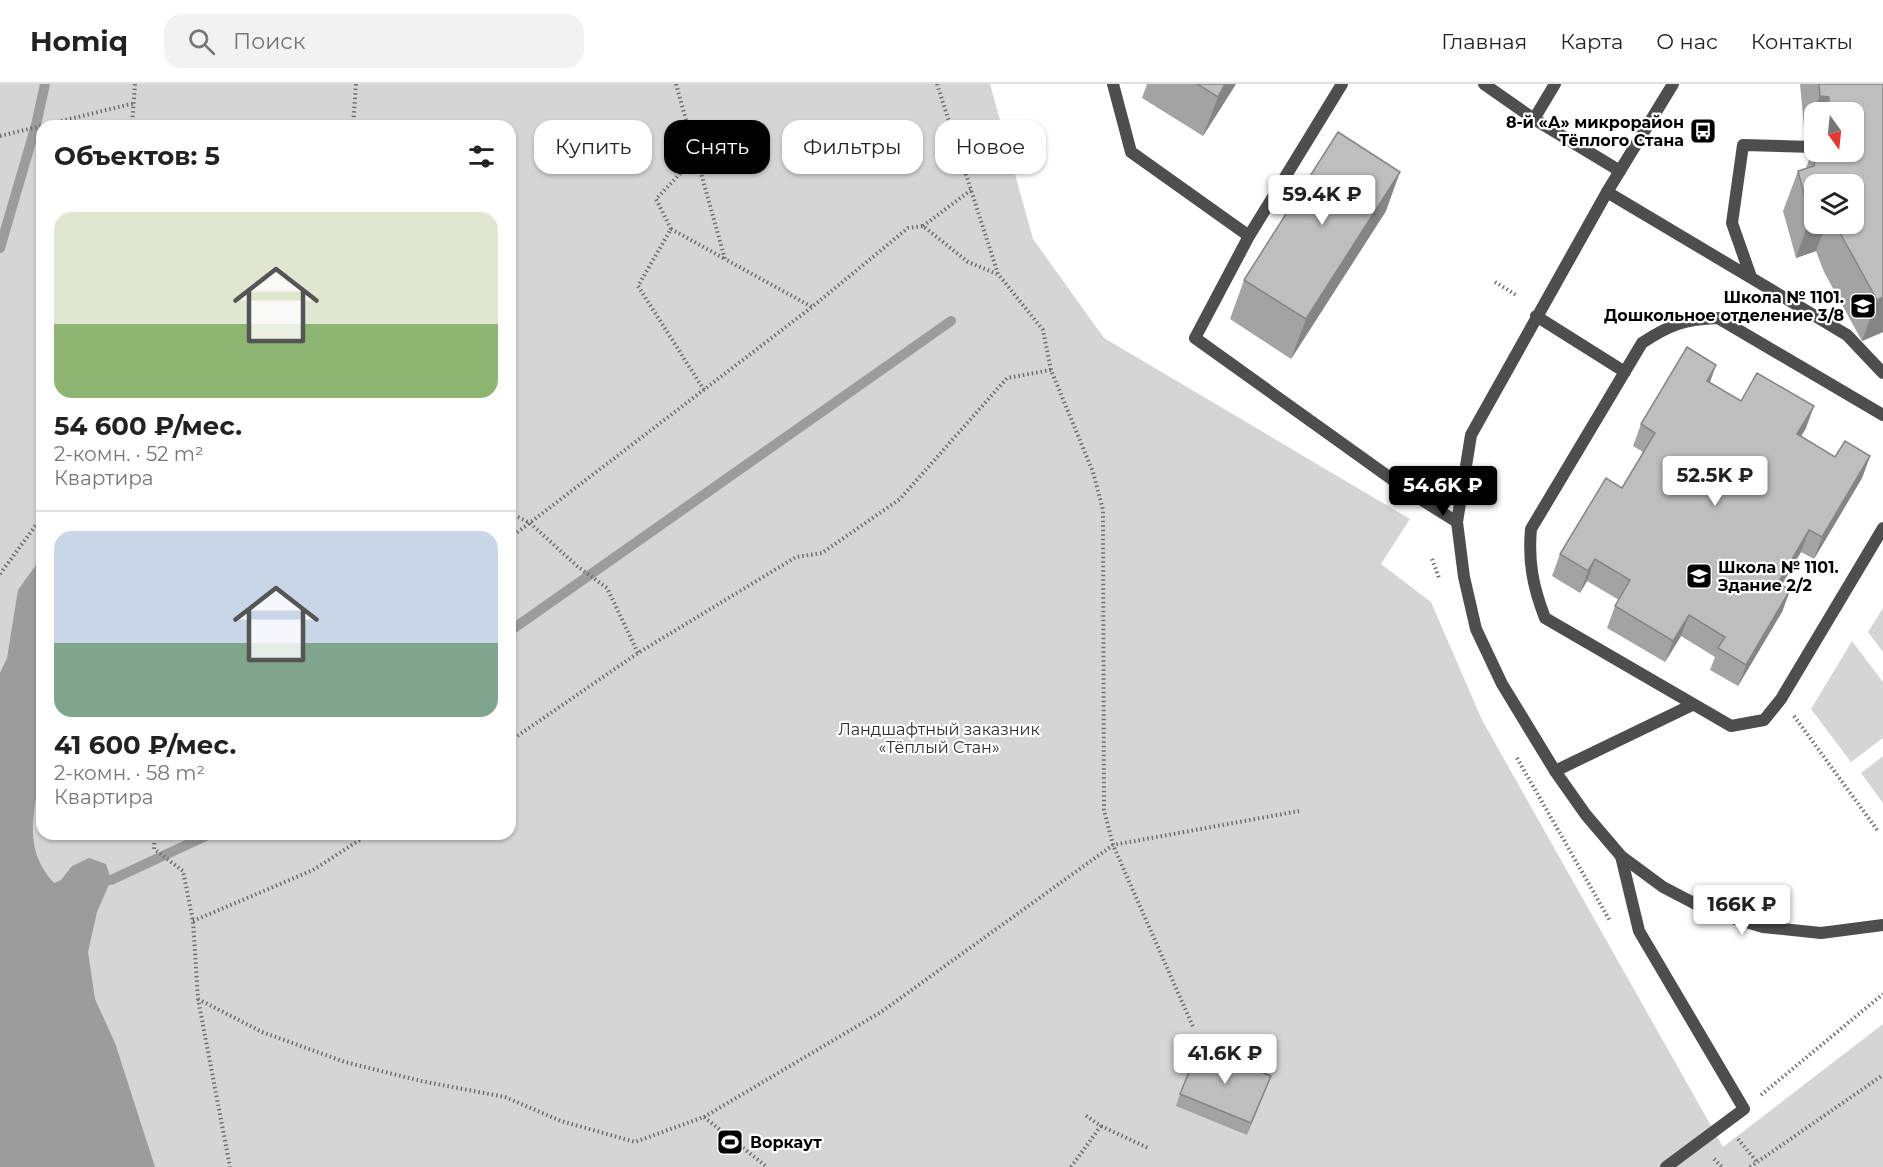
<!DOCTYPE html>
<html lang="ru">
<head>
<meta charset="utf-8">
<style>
  body { margin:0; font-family:Montserrat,sans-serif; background:#f2f2f2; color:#222; height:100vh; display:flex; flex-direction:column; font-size:22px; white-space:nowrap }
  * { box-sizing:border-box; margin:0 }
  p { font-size:20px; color:#767676 }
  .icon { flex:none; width:33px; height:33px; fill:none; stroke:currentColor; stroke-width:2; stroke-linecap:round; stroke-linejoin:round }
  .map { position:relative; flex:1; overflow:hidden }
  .side { position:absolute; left:36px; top:36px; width:480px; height:720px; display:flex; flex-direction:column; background:#fff; border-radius:18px; box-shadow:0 2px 4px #0004 }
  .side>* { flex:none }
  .hud { position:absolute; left:534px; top:36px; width:570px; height:54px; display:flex; gap:12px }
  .needle { width:39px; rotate:165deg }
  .controls { position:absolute; left:1804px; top:18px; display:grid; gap:12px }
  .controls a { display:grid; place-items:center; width:60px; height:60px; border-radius:12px; background:#fff; box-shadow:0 2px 4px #0004; font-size:30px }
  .price { position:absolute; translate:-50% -51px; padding:0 14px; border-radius:6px; background:#fff; color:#222; font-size:20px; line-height:39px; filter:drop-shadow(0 2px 3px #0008) }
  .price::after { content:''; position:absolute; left:50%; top:36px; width:18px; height:14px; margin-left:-9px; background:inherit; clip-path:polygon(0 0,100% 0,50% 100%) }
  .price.active { background:#000; color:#fff }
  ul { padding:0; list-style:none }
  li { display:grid; align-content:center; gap:12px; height:318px; padding:0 18px }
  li+li { border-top:2px solid #e0e0e0 }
  li span { display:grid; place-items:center; height:186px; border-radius:18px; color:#555 }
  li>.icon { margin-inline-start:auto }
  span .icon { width:108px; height:108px; fill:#fffc; stroke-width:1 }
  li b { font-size:26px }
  h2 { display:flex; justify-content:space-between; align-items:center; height:72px; padding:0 18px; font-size:26px }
  .tag { padding:0 21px; border-radius:18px; background:#fff; box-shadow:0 2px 4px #0004; font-size:21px; line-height:54px }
  .tag.active { background:#000; color:#fff }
  header { display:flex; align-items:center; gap:36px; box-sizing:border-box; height:84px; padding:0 30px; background:#fff; border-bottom:2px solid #e0e0e0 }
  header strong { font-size:28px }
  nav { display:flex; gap:33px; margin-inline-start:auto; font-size:21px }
  .search { width:420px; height:54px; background:#f2f2f2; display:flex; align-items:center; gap:15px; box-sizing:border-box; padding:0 21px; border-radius:18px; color:#767676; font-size:22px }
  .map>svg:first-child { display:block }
  .green { fill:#d5d5d5; fill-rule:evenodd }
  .water { fill:#9c9c9c }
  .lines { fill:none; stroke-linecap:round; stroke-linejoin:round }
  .stream { stroke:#9c9c9c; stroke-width:10 }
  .path { stroke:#707070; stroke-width:4; stroke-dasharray:1.5 3; stroke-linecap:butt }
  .lane { stroke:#4e4e4e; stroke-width:12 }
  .street { stroke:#4e4e4e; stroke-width:12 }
  .wall { fill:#a3a3a3; fill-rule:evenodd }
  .shaded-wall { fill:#858585 }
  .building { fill:#bebebe; stroke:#858585; stroke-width:1.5 }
  .labels { text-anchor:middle; stroke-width:4.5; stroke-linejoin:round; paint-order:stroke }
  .poi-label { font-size:16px; font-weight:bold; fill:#000; stroke:#fff; text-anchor:end }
  .park-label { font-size:16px; fill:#2c2c2c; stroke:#fff }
</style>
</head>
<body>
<header>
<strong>Homiq</strong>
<div class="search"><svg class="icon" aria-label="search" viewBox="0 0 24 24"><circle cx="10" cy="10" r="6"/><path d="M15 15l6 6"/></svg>Поиск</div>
<nav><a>Главная</a><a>Карта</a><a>О нас</a><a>Контакты</a></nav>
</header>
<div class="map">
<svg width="1883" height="1083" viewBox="0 0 1883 1083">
  <rect width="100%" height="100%" fill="#fff"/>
  <!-- green -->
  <path class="green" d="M0,0h990l43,155 71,99 306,181 -29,45 50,38 51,118 241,427 160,-123v143h-1883zM42,42h468v708h-468z
    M1883,524v44l-15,-20z
    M1852,557l31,41v56l-32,24 -40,-53z
    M1883,672v47l-22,-30z"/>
  <!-- water -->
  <path class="water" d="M38,478h4v214l-3,3c-6,40 -15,71 15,104l7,-3 11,-14 17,-8 17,6 5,16 -14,32 -9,40 7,47 20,44 40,124h-155v-494l7,-15 11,-68z"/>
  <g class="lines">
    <!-- stream -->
    <path class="stream" d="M0,164l36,-123 9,-41
      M510,547l441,-310
      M111,796l99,-46"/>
    <!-- path -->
    <path class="path" d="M676,0l49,175 87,48
      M937,0l61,190 45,56 8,40 42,102 10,38 1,300 9,35 81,184
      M132,42l3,-42
      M353,42l3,-42
      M0,52l135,-33
      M696,73l-40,42 15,30 -33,57 66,104
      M923,142l48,-36
      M671,145l54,30
      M1495,198l21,13
      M510,429l20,10 47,43 30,22 31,65
      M510,454l302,-231 96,-79 15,-2 45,36 29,12
      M1432,475l7,19
      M0,490l36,-49 6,-3
      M1794,632l84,115
      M510,657l128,-88 158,-96 26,-4 78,-54 107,-121 44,-8
      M1517,674l93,163
      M155,750l-1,15 29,22 10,50 5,78 32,168
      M193,837l120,-51 56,-36
      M198,915l64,33 83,30 76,19 84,16 56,24 74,21 69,-25 63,50
      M1761,1011l122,-101
      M704,1033l177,-105 232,-167 186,-34
      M1101,1042l47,22
      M1738,1055l19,23
      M1714,1075l8,8
      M1071,1083l30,-41 -16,-11
      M1750,1083l133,-92"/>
    <!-- lane -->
    <path class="lane" d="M1113,0l18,68 118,84 -54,102 219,157 43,27
      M1484,0l50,35 86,52
      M1534,35l21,-35
      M1607,108l240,143 36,38
      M1249,152l93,-152
      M1751,193l-19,-54 11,-78 71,2
      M1536,232l89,56
      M1883,331l-165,-97c-33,1 -49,7 -76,25l-111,186c-3,33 2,58 14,89l186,108 33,-6 17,-21 102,-171
      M1555,687l137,-66
      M1621,772l18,75 105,178 -78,58"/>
    <!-- street -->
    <path class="street" d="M1673,0l-66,108 -136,243 -14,87 7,55 12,52 26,55 53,87 31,44 35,41 42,31 46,24 54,16 58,6 62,-8"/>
  </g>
  <!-- wall -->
  <path class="wall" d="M1147,0h89l-33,52 -61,-38z
    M1800,0h83v248l-21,9 -38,-69 -8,-21 -20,7 -13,-47 15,-40 8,-3 8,-22v-9h-9zM1815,28h39v40h-39zM1815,100l39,40h-39z
    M1386,127l-95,148 -61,-40 14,-39z
    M1716,281l-6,17 31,19 65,27 -5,9 34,20 35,-1 -8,22 -48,81 -13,-7 -19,33 8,5 -8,22 -44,74 -28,-16 5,-13 -34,-21 -16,26 -58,-34 8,-22 4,-6 -32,-19 -7,12 -28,-17 8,-22 62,-66 21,-36 -10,-6 8,-22z
    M1267,1003l-20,48 -71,-29 4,-12z"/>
  <!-- shaded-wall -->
  <path class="shaded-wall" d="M1225,0h11l-33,52 15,-39z
    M1820,12l9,1 -6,15h-8v22l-1,3h-9z
    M1400,88l-14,39 -95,148 15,-40z
    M1815,132v8h11l-10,27 -20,7 14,-41z
    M1883,213v35l-21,9 15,-41z
    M1716,281l-8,22 -1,-6z
    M1814,322l-8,22 -17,28 8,-22z
    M1870,372l-8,22 -48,81 8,-22z
    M1809,446l-8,22 -31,52 8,-21z
    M1595,475l-8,22 -7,12 8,-22z
    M1790,506l-8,22 -44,74 8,-21z
    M1689,531l-8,21 -16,26 8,-21z"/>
  <!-- building -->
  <path class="building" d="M1197,0h28l-7,13z
    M1819,0h64v213l-6,3 -38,-69 -3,-7h18v-40h-39v32l-5,1 -12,-46 16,-5 2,-14h38v-40h-25v-15l-9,-1z
    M1338,48l62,40 -94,147 -62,-39z
    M1687,263l29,18 -9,16 34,20 16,-28 57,33 -17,28 38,23 10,-16 25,15 -48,81 -13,-7 -31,53 12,7 -44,75 -28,-17 7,-11 -36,-22 -16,26 -58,-35 15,-26 -35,-21 -7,12 -28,-17 46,-76 16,10 33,-55 -14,-9z
    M1199,963l72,29 -20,47 -71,-29z"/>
  <!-- icons -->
  <defs>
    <symbol id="bus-square" viewBox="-11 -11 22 22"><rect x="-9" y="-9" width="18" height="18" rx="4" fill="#000" stroke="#fff"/><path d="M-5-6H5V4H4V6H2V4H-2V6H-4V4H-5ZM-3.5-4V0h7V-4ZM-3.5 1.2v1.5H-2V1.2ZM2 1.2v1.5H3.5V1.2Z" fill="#fff"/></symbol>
    <symbol id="school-square" viewBox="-11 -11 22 22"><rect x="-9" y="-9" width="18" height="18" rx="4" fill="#000" stroke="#fff"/><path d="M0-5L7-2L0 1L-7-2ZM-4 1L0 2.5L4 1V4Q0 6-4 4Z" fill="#fff"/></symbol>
    <symbol id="stadium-square" viewBox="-11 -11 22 22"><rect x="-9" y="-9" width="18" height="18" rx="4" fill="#000" stroke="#fff"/><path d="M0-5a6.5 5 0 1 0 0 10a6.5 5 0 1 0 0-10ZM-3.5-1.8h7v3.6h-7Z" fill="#fff"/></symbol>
  </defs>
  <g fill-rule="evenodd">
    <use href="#bus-square" x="1688" y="32" width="30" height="30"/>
    <use href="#school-square" x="1848" y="207" width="30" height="30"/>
    <use href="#school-square" x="1684" y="477" width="30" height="30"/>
    <use href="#stadium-square" x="715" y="1043" width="30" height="30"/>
  </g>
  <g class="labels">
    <!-- poi labels -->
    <g class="poi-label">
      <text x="1684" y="44">8-й «А» микрорайон<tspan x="1684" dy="18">Тёплого Стана</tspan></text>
      <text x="1844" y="219">Школа № 1101.<tspan x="1844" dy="18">Дошкольное отделение 3/8</tspan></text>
      <text x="1718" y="489" text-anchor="start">Школа № 1101.<tspan x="1718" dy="18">Здание 2/2</tspan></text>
      <text x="750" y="1064" text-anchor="start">Воркаут</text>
    </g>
    <!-- park labels -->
    <g class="park-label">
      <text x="939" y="651">Ландшафтный заказник<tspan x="939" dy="18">«Тёплый Стан»</tspan></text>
    </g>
  </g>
</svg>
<div class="controls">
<a><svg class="needle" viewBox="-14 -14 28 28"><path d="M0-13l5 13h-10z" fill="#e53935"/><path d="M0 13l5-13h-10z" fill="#767676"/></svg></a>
<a><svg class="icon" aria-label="layers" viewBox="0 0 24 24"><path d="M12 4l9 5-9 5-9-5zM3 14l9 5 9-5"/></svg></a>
</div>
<b class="price" style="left:1322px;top:142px">59.4K ₽</b>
<b class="price" style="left:1715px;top:423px">52.5K ₽</b>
<b class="price active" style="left:1443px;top:433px">54.6K ₽</b>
<b class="price" style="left:1742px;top:852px">166K ₽</b>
<b class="price" style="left:1225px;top:1001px">41.6K ₽</b>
<div class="hud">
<a class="tag">Купить</a>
<a class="tag active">Снять</a>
<a class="tag">Фильтры</a>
<a class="tag">Новое</a>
</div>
<section class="side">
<h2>Объектов: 5<svg class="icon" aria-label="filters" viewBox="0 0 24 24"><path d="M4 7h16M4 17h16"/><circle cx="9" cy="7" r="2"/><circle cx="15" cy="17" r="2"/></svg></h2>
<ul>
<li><span style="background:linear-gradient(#dfe7d0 60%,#8fb573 0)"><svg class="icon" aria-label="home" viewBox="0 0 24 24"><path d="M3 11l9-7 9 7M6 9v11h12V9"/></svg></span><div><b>54 600 ₽/мес.</b><p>2-комн. · 52 m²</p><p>Квартира</p></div></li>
<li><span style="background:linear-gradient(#c9d6e8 60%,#7fa58c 0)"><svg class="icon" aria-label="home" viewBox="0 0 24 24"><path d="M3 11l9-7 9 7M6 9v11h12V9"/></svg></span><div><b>41 600 ₽/мес.</b><p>2-комн. · 58 m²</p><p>Квартира</p></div></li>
</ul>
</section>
</div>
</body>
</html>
